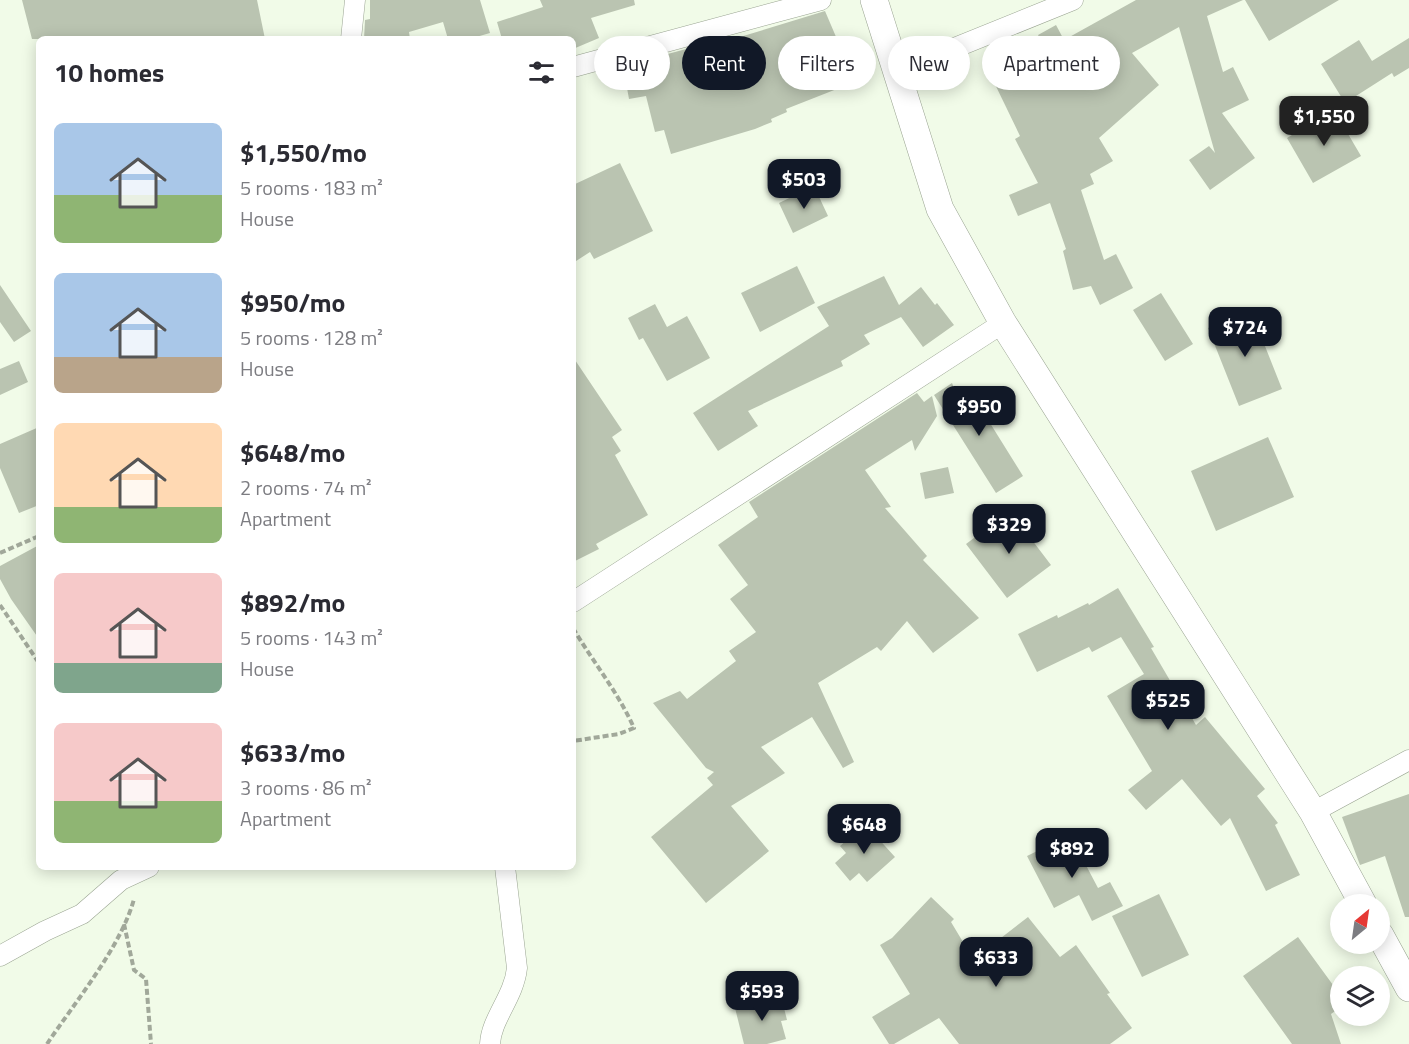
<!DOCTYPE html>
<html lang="en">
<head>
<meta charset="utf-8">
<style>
  body { margin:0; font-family:"Titillium Web",sans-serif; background:#f7f7f7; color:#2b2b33; height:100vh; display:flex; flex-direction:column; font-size:22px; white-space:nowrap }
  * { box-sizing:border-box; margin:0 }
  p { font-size:20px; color:#7c7c81 }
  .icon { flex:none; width:33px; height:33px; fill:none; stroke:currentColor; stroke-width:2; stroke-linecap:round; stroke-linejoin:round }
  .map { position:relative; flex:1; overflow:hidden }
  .side { position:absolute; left:36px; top:36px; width:540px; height:834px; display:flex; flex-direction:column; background:#fff; border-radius:9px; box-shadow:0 3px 15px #0003 }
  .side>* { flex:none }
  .guide { position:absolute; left:594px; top:36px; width:570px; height:54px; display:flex; gap:12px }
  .needle { width:39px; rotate:29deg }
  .tools { position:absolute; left:1330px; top:894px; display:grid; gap:12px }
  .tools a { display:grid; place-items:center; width:60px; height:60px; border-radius:50%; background:#fff; box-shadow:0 3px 15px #0003; font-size:30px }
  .price { position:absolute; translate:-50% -51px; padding:0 14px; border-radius:12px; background:#111827; color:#fff; font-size:20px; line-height:39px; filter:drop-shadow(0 2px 3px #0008) }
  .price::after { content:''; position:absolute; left:50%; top:36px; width:18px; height:14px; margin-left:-9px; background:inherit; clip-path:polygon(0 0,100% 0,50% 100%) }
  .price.selected { background:#222; color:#fff }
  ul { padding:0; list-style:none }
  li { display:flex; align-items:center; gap:18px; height:150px; padding:0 18px }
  li span { display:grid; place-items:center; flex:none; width:168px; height:120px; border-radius:9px; color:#555 }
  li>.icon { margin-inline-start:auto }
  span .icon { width:72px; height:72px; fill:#fffc; stroke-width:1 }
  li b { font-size:26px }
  h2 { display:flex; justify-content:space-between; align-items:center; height:72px; padding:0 18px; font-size:26px }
  .tag { padding:0 21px; border-radius:27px; background:#fff; box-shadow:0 3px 15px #0003; font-size:21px; line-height:54px }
  .tag.selected { background:#111827; color:#fff }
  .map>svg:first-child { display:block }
  .building { fill:#bac4b1 }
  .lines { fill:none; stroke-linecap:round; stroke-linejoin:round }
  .minor-casing { stroke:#9aa492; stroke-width:21 }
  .secondary-casing { stroke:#9aa492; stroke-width:28 }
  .path { stroke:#a1a89a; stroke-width:4; stroke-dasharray:6 3; stroke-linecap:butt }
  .minor { stroke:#fff; stroke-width:20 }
  .secondary { stroke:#fff; stroke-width:27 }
</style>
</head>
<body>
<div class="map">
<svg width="1409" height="1044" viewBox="0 0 1409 1044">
  <rect width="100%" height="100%" fill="#f1fbe8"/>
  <!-- building -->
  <path class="building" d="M22,0h235l8,39h-233z
    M370,0h110l10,33 -21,6h-21l-5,-17 -34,10 1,7h-46l1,-19 5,-1z
    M540,0h94l1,5 -44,13 8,20 -26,11v-10h-71l-5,-17 46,-15z
    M1136,0h107l-36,16 16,56 10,-5 16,33 -27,13 33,45 -45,32 -21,-30 20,-14 6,7 -36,-126 -47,26 27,32 -60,53 14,23 -23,13 4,10 -13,6 23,70 12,-6 17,34 -33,17 -9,-19 -18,4 -10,-39 3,-2 -16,-46 -32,13 -9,-21 29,-12 -23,-44 5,-3 -29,-60 55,-25 -8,-16 18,-10 8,15z
    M1245,0h94l-70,41z
    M825,11l23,54 -8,3 7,17 -61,24 1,3 -16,7 1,3 -17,7 -84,25 -7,-24 -9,2 -9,-36 -17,3 -6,-33 93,-25 1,3z
    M1409,38v30l-15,9 -2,-4 -47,30 -24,-39 38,-24 13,21z
    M1334,110l27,46 -48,27 -26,-45z
    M620,163l33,68 -59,28 -4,-7 -17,11v-78z
    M814,186l14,30 -35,17 -14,-30z
    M797,266l18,37 -55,29 -19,-39z
    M884,276l15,29 22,-18 14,18 2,-2 17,22 -31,22 -22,-30 -37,18 6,9 -29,17 2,5 -95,45 10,15 -40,25 -25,-38 136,-87 -12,-19z
    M0,285l31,46 -17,11 -14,-20z
    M1161,293l32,51 -28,17 -32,-51z
    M655,304l12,23 20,-11 23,42 -43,23 -24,-43 -4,2 -11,-22z
    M1251,311l31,78 -43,17 -31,-78z
    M573,357l49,73 -10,7 9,14 -6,4 33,60 -52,29 3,5 -26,13z
    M19,361l9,21 -28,13v-26z
    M952,383l4,10 10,-6 9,12 48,77 -27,17 -62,-98z
    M917,393l7,9 8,-6 5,20 -22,35 -3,-11 -47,30 26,37 -6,1 42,48 -4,4 56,58 -46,35 -26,-32 -26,30 -4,-4 -59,36 36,79 -11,6 -31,-51 -51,30 24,26 -54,33 38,45 -63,52 -55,-66 62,-52 -6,-7 7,-6 -8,-4 -53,-65 27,-12 7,8 49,-38 -7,-10 27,-19 -26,-33 18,-14 -30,-40 40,-28 -9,-15z
    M39,427v78l-20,8 -19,-45v-24z
    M1268,437l26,60 -78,34 -25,-60z
    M948,467l6,26 -29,6 -5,-26z
    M1010,511l41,54 -44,33 -41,-54z
    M39,545v94l-28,-40 -11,-20v-13z
    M1118,588l36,59 -3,1 45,77 9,-8 60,72 -8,7 21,27 -3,2 25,50 -34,16 -36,-73 -9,8 -39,-47 -36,31 -18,-20 24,-19 -45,-75 37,-22 -23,-37 -29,15 -3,-5 -52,25 -19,-38 39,-19 1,3 30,-15 1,2z
    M1409,794v123h-4l-20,-61 -25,9 -18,-48z
    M865,824l30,33 -28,25 -8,-9 -9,8 -15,-18 11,-10 -6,-7z
    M1070,835l28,53 12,-6 13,24 -31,15 -13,-26 -25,13 -27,-52z
    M1159,894l30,61 -47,22 -30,-61z
    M931,897l23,22 -3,3 21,35 -2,5 58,-45 32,40 16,-12 34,48 -3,1 25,34 -22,16h-151l-20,-26 -45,26h-5l-17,-27 38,-23 -30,-49 12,-7z
    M1298,937l43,59v11l-10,7 10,30h-49l-49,-68z
    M781,996l6,24 -6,1 5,18 -19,5h-23l-9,-36z"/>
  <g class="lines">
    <defs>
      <path id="minor" d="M351,39l4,-39
        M573,67l248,-67
        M895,72l178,-72
        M573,602l430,-279
        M1313,812l96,-52
        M0,956l45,-25 37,-17 39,-34 28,-13
        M490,1044c1,-25 24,-47 27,-76l-12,-101"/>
      <path id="secondary" d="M874,0l66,209 63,114 310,489 50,92
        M1380,935l29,53"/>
    </defs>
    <!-- minor casing -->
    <use href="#minor" class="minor-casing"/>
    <!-- secondary casing -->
    <use href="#secondary" class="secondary-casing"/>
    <!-- path -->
    <path class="path" d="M0,553l39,-17
      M0,605l39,58
      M573,628c20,34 45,64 61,100l-15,6 -46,7
      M124,924l10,46 12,9 5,65
      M47,1044c28,-42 74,-97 87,-145"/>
    <!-- minor -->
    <use href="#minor" class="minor"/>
    <!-- secondary -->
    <use href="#secondary" class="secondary"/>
  </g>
</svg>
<div class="tools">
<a><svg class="needle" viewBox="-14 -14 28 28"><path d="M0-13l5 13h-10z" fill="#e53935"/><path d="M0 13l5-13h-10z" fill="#7c7c81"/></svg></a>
<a><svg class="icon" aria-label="layers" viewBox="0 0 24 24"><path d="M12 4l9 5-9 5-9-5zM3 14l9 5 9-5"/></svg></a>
</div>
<b class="price selected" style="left:1324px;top:147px">$1,550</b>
<b class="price" style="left:804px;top:210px">$503</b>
<b class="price" style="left:1245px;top:358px">$724</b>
<b class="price" style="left:979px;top:437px">$950</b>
<b class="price" style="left:1009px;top:555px">$329</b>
<b class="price" style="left:1168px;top:731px">$525</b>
<b class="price" style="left:864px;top:855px">$648</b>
<b class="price" style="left:1072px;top:879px">$892</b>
<b class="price" style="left:996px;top:988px">$633</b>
<b class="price" style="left:762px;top:1022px">$593</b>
<div class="guide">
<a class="tag">Buy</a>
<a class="tag selected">Rent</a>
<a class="tag">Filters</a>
<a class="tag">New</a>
<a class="tag">Apartment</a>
</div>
<section class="side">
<h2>10 homes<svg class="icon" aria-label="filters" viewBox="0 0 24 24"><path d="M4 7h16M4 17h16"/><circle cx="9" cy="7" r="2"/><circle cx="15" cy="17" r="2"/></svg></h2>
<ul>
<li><span style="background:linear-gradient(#a9c7e8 60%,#8fb573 0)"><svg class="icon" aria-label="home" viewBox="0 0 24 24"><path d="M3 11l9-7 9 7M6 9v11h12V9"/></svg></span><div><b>$1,550/mo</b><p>5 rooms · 183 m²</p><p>House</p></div></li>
<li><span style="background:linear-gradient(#a9c7e8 70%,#b9a48a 0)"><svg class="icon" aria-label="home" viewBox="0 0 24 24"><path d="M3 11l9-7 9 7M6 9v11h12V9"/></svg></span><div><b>$950/mo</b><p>5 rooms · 128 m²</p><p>House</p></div></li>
<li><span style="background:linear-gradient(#ffd9b3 70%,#8fb573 0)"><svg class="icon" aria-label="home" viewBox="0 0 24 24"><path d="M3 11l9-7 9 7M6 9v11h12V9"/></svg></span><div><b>$648/mo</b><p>2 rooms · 74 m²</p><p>Apartment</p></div></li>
<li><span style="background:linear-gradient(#f6c9c9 75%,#7fa58c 0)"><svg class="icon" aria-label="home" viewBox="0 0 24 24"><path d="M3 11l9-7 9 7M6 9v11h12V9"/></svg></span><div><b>$892/mo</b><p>5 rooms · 143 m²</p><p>House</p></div></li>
<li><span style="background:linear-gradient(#f6c9c9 65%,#8fb573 0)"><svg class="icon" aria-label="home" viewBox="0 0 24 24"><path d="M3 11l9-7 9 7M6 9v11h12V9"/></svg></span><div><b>$633/mo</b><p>3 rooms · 86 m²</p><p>Apartment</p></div></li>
</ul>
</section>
</div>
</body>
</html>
